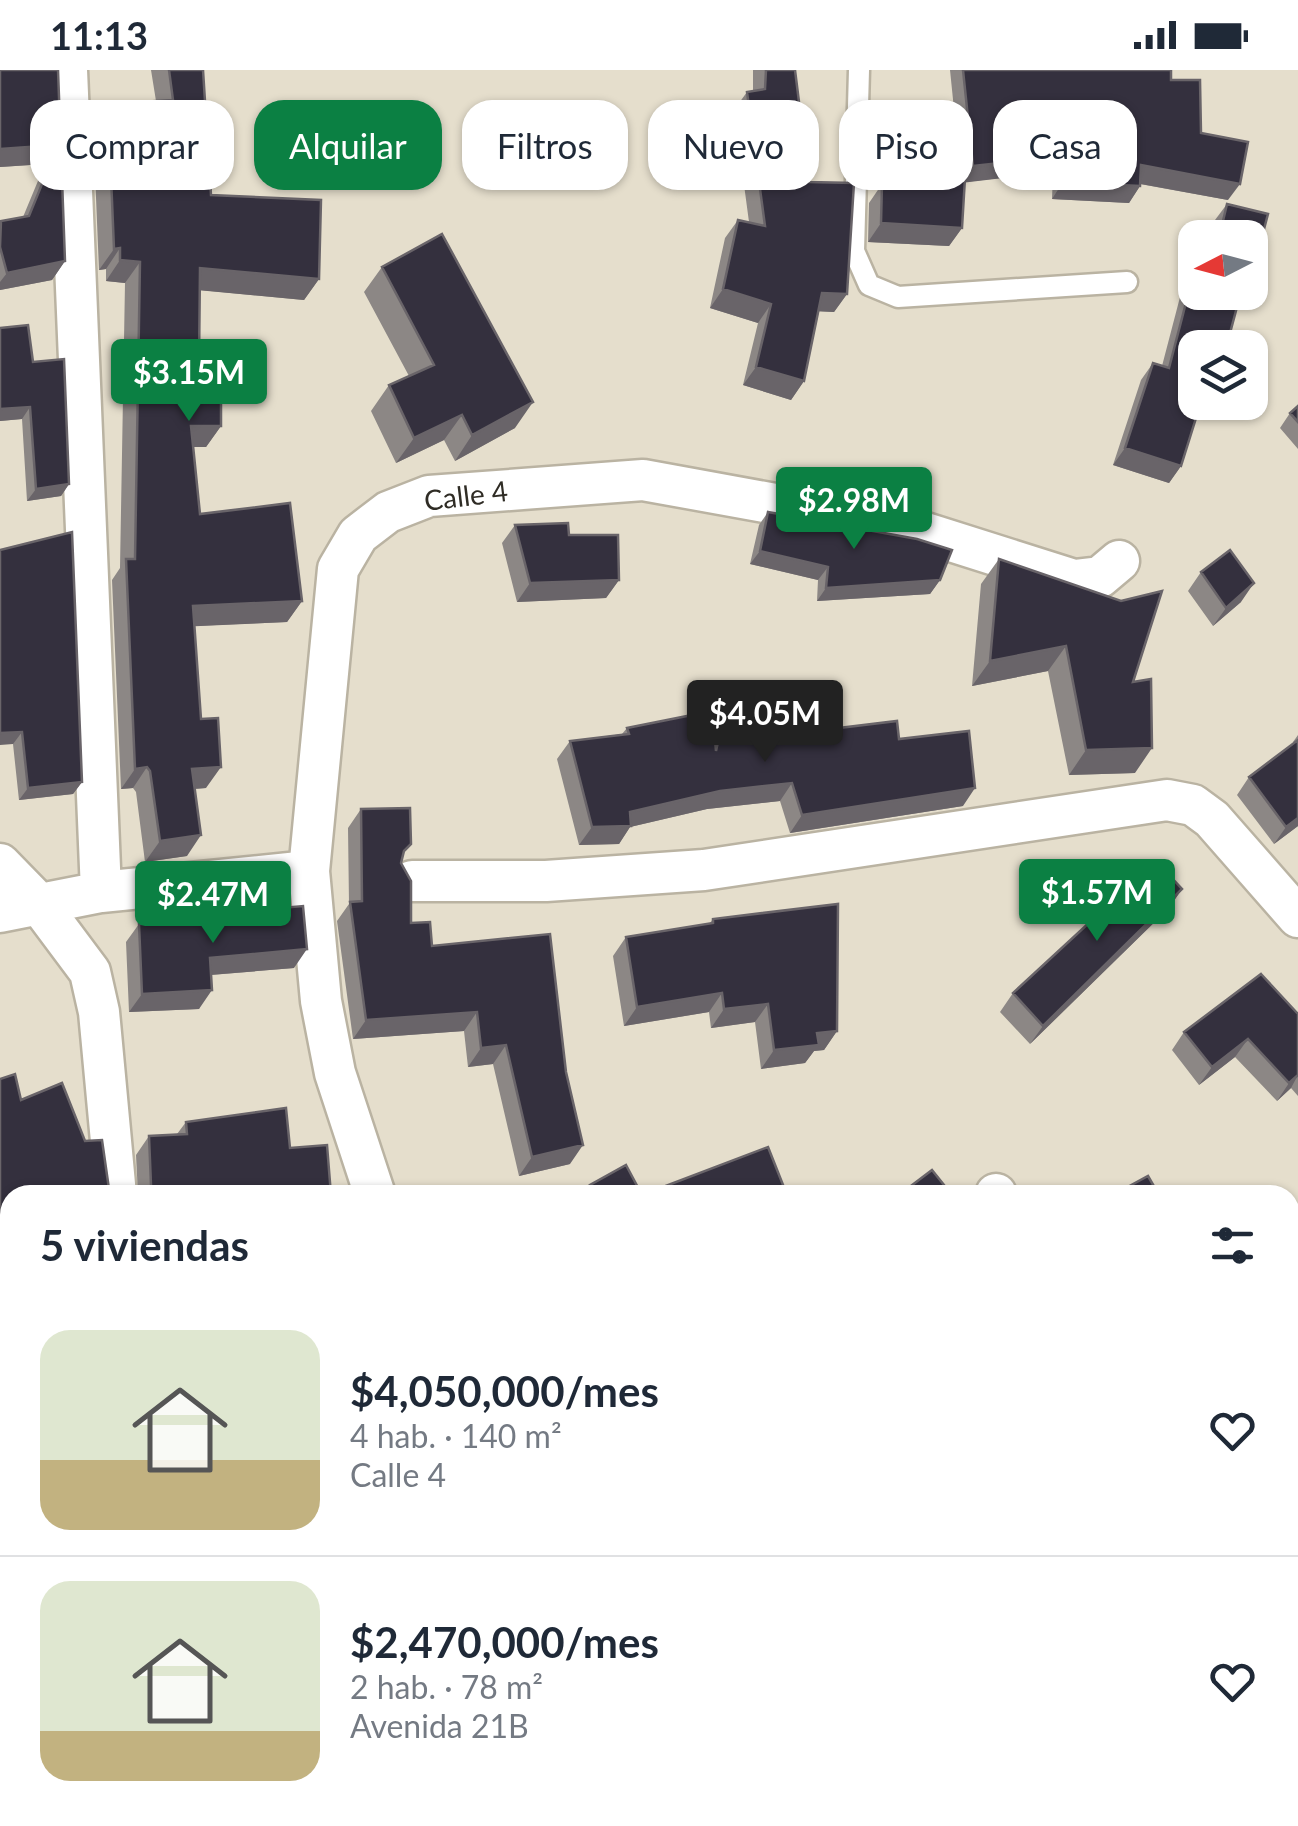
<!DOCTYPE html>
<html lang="es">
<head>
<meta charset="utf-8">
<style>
  body { margin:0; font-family:Lato,sans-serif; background:#f2f2f3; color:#1f2937; height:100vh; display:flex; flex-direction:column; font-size:38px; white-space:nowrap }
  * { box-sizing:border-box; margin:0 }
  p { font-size:32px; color:#747a83 }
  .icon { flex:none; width:55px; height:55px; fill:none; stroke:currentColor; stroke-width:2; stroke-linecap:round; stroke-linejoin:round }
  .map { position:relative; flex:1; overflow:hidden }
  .drawer { position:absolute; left:0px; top:1115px; width:1300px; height:642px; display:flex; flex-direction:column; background:#fff; border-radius:30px 30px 0 0; box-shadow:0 2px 8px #0004 }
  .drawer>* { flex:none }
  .hud { position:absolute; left:30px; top:30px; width:1240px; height:90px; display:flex; gap:20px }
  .needle { width:65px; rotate:264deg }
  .buttons { position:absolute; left:1178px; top:150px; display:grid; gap:20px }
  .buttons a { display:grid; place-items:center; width:90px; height:90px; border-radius:20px; background:#fff; box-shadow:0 2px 8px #0004; font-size:50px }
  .price { position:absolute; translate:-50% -85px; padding:0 22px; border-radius:10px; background:#0b8043; color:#fff; font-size:32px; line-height:65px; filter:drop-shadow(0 2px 5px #0008) }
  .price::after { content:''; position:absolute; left:50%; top:60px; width:30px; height:22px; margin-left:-15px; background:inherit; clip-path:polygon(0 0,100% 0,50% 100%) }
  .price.selected { background:#222; color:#fff }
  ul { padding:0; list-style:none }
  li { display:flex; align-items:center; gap:30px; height:250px; padding:0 40px }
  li+li { border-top:2px solid #e0e1e3 }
  li span { display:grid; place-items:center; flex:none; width:280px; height:200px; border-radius:30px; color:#555 }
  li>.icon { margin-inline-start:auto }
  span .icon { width:120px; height:120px; fill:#fffc; stroke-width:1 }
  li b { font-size:42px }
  h2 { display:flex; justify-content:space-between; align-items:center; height:120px; padding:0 40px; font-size:42px }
  .pill { padding:0 35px; border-radius:30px; background:#fff; box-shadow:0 2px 8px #0004; font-size:35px; line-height:90px }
  .pill.selected { background:#0b8043; color:#fff }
  .status { display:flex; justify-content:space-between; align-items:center; height:70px; padding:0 50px; background:#fff; direction:ltr }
  .status svg { height:28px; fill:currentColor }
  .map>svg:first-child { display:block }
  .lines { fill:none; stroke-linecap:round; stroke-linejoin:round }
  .lane-casing { stroke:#bab3a2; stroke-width:25 }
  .street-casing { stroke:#bab3a2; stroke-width:45 }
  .lane { stroke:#fff; stroke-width:20 }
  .street { stroke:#fff; stroke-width:40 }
  .wall { fill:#8c8785 }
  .shaded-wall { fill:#696469 }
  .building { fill:#34303e; stroke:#696469; stroke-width:2.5 }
  .labels { text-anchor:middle; stroke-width:10; stroke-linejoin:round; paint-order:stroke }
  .street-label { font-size:28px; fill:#2f2c25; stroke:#fff }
</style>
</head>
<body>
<div class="status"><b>11:13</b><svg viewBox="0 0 49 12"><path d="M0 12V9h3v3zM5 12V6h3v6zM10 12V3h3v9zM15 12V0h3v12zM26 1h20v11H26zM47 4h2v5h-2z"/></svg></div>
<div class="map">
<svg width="1298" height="1756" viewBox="0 0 1298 1756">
  <rect width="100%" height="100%" fill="#e5decc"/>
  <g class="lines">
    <defs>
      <path id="lane" d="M859,0l-5,181 15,34 29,12 229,-15"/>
      <path id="street" d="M67,0l34,822
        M0,794l40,41 50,67 9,40 17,183
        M412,811h134l158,-11 463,-70 26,5 19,14 86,98
        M0,842l101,-20 208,-21
        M996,1124v1
        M375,1125l-40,-122 -14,-72 -12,-130 29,-302 20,-34 30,-23 41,-16 214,-16 270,49 161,51 26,-3 19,-16
        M0,1258l10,-1
        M1290,1441l8,-7
        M1290,1509l8,9
        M377,1756l15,-8
        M1069,1756l5,-8"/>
    </defs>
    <!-- lane casing -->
    <use href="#lane" class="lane-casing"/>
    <!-- street casing -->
    <use href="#street" class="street-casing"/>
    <!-- lane -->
    <use href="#lane" class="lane"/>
    <!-- street -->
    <use href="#street" class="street"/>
  </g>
  <!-- wall -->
  <path class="wall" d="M0,0h58l7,191 -13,19 -52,10v-67l1,-2 22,-4 22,-53 -45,3z
    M151,0h52l8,125 108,84 -15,21 -104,-10 -1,72 22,64 -15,21h-13l7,67 102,87 -15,21 -93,4 12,162 -11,1 -8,67 -42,6 -9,-70 -3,-4 -12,1 -9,-209 8,-12 5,-285 -19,-2v-12l-7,1 -6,-145 15,-21 48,-3z
    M753,0h42l14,112 38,112 -13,18 -15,-1 -15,70 -13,19 -48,-15 15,-62 -48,-15 15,-70 13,-18 11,2 -15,-112 13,-18 6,-1z
    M950,0h221v10l30,53 27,67 -88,-16v2l-11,17 -77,-4 1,-27 -88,10 -3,46 -13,18 -81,-4 1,-39 13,-19 20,1 7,-10 52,3z
    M1227,134l23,34h-39l4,-18z
    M1195,194v84l-14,118 -12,17 -56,-18 28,-85 12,-17 9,3 23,-88z
    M382,197l133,161 -60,33 -11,-21 -48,23 -25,-52 18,-26 20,-9 -45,-84z
    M0,258l33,34 36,122 -8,12 -34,5 -5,-82 -22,2z
    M1298,336v43l-18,-21 10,-15z
    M768,442l172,68 -10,14 -113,7 1,-21 -68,-16 9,-39z
    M515,455l54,10 50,45 -13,18 -89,4 -15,-59z
    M0,480l82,232 -9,12 -54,6 -6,-56z
    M999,489l134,123 2,91 -66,2 -21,-104 -76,15 9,-102z
    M1201,502l40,30 -28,24 -25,-35z
    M723,650l58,15 118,4 64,67 -173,27 -10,-32 -73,8 -77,18 -11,17 -40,1 -22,-86 13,-18 52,-7 5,-6 67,-5 20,9z
    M1298,665v91l-24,18 -37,-49 12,-18 45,-34 -1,-1z
    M361,739l42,46 -2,8 10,60 21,23 118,-12 20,230 -51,12 -26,-112 -25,3 -4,-36 -111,8 -16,-118 12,-17 -1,-76z
    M1182,819l-13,19 -139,136 -30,-32 13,-19z
    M214,844l80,54 -83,7 -12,34 -70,3 -3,-70 13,-18 71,-4z
    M713,849l124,112 -13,19 -10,1 -9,12 -44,6 -6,-47 -44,6 -2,-16 -85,14 -11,-70 13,-19 84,-14z
    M1298,944v82l-7,-8 -14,13 -42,-44 -36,28 -27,-35 12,-18z
    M186,1052l104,26 41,47h-193l-2,-40 13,-19 28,-2z
    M590,1115l52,10h-59z
    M8,1273h2v157l-10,1v-147z
    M145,1748h213l-9,8h-92l-2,-2 -4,2h-101z
    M1148,1748h142l8,8h-154z"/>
  <!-- shaded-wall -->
  <path class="shaded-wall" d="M58,75l-13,19 -45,3v-18z
    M1065,86l-12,16 -92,11 12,-17z
    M1141,95l99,19 -12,16 -98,-18z
    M1063,112l77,4 -11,17 -77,-4z
    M881,153l81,5 -13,18 -81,-4z
    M120,178l-14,21 -7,1 15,-21z
    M120,190l20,2 -15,21 -19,-2z
    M65,191l-13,19 -52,10v-8l7,-9z
    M200,198l119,11 -15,21 -118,-11z
    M723,219l48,15 -13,19 -48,-15z
    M822,223l25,1 -13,18 -24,-1z
    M756,297l48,14 -13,19 -48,-15z
    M533,332l-18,26 -60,33 17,-26z
    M30,337l-8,12 -22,2v-12z
    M462,345l-18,25 -48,23 18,-25z
    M191,356h30l-15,21h-30z
    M1125,378l56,18 -12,17 -56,-18z
    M69,414l-8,12 -34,5 9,-12z
    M760,481l68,16 -10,13 -68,-16z
    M619,510l-13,18 -89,4 13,-19z
    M940,510l-10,14 -113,7 9,-13z
    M1254,513l-13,19 -28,24 13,-18z
    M302,531l-15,21 -109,5 15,-21z
    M1066,576l-18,25 -76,15 18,-25z
    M22,662l-9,12 -13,1v-12z
    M1152,678l-17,25 -66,2 17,-25z
    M147,697l-14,21 -12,1 14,-20z
    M221,697l-15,21 -29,2 15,-21z
    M82,712l-9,12 -54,6 9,-12z
    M792,713l-12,18 -73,8 -77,18 -11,17 -40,1 13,-18 38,-15 90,-21z
    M975,718l-12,18 -173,27 12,-18z
    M1298,748v8l-24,18 12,-17z
    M201,765l-14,21 -42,6 15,-21z
    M1182,819l-13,19 -139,136 13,-18z
    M307,879l-13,19 -97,8 13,-18z
    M212,920l-13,19 -70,3 13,-18z
    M722,923l-13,19 -85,14 13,-19z
    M768,934l-13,18 -44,6 13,-19z
    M477,942l-13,19 -111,8 13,-19z
    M837,961l-13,19 -10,1 -9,12 -44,6 13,-19 43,-17z
    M1248,969l-13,18 -36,28 13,-18z
    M506,975l-13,19 -25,3 13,-19z
    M1298,1005l-7,13 -14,13 12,-18z
    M583,1075l-13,19 -51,12 13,-19z
    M0,1178h10v18h-10z
    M10,1412v18l-10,1v-18z
    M0,1661l10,2v28l-10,-2z
    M252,1748h7l-8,8h-13z
    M350,1748h8l-9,8h-12z"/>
  <!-- building -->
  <path class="building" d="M0,0h58l7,191 -58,12 -7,-26 1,-26 28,-5 29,-71 -58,4z
    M169,0h34l8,125 110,5 -2,79 -119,-11 -1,94h22v64h-30l9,88 90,-11 12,98 -109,5 8,113 17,-1 3,49 -29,2 9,66 -41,6 -10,-70 -3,-4 -12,2 -9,-210h9l5,-297 -20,-2v-12l-6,1 -6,-145 65,-4z
    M766,0h29l14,112 45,1 -7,111 -25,-1 -18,88 -48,-14 15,-63 -48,-15 15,-69 27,6 -18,-134 18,-3z
    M963,0h208v10h29l1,53 47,9 -8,42 -99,-19 -1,21 -77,-4 2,-26 -92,10z
    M909,105l56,3 -3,50 -81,-5 1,-39 27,1z
    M1227,134l41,10 -14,53 -4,-1v-28h-31z
    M442,164l91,168 -61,33 -10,-20 -48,23 -25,-53 45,-20 -52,-98z
    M1195,198v24h46l-15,56h-31v54h6l-20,64 -56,-18 28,-85 16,5z
    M28,255l5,37 31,-3 5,125 -33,5 -6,-82 -30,2v-81z
    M1298,336v16l-8,-9z
    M768,442l149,27 35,11 -12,30 -114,8 2,-21 -68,-16z
    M568,453l1,12h49l1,45 -89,3 -15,-58z
    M72,462l10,250 -54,6 -6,-56 -22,1v-183z
    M1230,480l24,33 -28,25 -25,-36z
    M999,489l122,42 41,-10 -29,91 18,-3 1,69 -66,2 -20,-104 -76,15z
    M779,643l2,22 116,-14 2,18 70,-8 6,57 -173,27 -10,-32 -72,8 -90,21 1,14 -39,1 -22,-86 59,-7 -2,-6 65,-13 2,8 19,-2 3,30 7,-31z
    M1298,670v78l-12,9 -37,-50z
    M410,738l1,36 -7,7 -3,12 10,18v42l19,-1 2,24 118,-12 16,138 17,73 -51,12 -26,-112 -25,3 -4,-36 -111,8 -16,-118 12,-1 -1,-92z
    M1156,791l26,28 -139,137 -30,-33z
    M838,834l-1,127 -20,2 2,12 -45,5 -6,-46 -44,5 -2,-16 -85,14 -11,-70 87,-14v-4z
    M303,836l4,43 -97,9 2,32 -70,4 -3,-70 76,-4 -1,-6z
    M1261,904l37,40v61l-9,8 -41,-44 -36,28 -28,-35z
    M15,1004l6,26 41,-17 23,58 17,-1 7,49 7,6h-106v53h-10v-169z
    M286,1038l4,40 37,-3 4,50h-187l7,-10 -2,-49 38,-2 -1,-12z
    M768,1077l19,48h-145z
    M626,1095l16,30h-46l-6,-10z
    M932,1100l20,25h-53z
    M1148,1106l11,19h-46z
    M10,1348v64l-10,1v-64z
    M1290,1524l8,10v222h-98l-10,-8h100z
    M0,1554l10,2v107l-10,-2z
    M164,1748h88l-14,8h-69z
    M272,1748h78l-13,8h-57z
    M478,1748h30l7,8h-47z
    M923,1748h2l13,8h-21z
    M979,1748h47l-4,8h-39l-7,-4z"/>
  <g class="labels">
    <!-- street labels -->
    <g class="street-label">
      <text transform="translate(466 426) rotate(-7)" y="10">Calle 4</text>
    </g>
  </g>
</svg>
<div class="buttons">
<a><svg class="needle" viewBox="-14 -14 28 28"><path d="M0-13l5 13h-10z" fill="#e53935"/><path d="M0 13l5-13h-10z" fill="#747a83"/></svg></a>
<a><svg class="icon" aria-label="layers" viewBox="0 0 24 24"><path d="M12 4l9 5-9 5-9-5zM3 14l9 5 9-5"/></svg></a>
</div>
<b class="price" style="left:189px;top:354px">$3.15M</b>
<b class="price" style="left:854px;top:482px">$2.98M</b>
<b class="price selected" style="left:765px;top:695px">$4.05M</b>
<b class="price" style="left:1097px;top:874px">$1.57M</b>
<b class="price" style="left:213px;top:876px">$2.47M</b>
<div class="hud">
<a class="pill">Comprar</a>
<a class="pill selected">Alquilar</a>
<a class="pill">Filtros</a>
<a class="pill">Nuevo</a>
<a class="pill">Piso</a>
<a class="pill">Casa</a>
</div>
<section class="drawer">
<h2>5 viviendas<svg class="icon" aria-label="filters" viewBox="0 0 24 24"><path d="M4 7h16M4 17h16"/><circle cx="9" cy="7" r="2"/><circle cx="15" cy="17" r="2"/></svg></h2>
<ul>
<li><span style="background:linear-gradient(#dfe7d0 65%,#c2b280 0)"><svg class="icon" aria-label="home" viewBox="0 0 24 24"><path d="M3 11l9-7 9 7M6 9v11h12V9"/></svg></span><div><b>$4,050,000/mes</b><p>4 hab. · 140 m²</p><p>Calle 4</p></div><svg class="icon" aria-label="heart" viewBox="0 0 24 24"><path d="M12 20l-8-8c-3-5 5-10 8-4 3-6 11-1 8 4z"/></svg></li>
<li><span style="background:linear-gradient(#dfe7d0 75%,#c2b280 0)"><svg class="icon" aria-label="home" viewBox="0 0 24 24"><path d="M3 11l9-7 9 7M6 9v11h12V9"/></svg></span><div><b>$2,470,000/mes</b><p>2 hab. · 78 m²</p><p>Avenida 21B</p></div><svg class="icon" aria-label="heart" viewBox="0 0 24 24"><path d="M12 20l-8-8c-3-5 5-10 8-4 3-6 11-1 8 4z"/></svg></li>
</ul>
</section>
</div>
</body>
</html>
